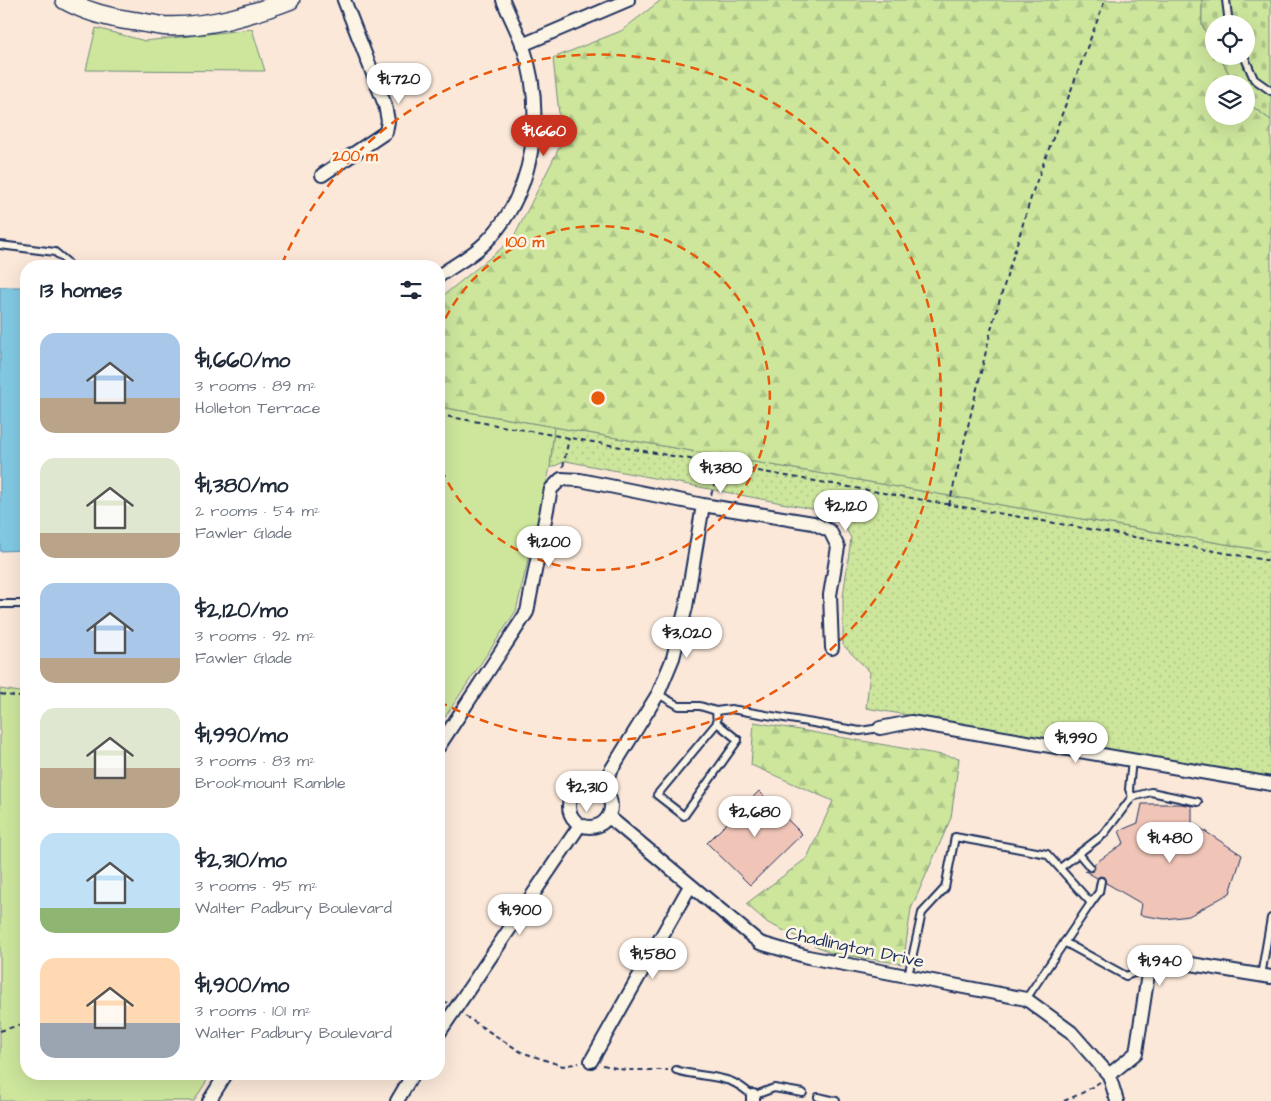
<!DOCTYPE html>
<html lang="en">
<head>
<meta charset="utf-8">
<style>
  body { margin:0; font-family:"Architects Daughter",sans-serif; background:#f2f2f3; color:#1f2937; height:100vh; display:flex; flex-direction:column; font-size:19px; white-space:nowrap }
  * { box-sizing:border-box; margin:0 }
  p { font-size:16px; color:#747a83 }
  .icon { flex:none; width:28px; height:28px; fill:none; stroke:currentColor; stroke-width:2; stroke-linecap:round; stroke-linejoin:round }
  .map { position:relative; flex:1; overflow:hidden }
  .sheet { position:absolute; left:20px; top:260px; width:425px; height:820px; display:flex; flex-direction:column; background:#fff; border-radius:20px; box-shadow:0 5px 20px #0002 }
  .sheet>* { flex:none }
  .controls { position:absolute; left:1205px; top:15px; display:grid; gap:10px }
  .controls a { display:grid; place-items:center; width:50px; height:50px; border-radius:50%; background:#fff; box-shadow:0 5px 20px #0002; font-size:25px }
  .price { position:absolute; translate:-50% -42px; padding:0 11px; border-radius:18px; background:#fff; color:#222; font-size:16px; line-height:32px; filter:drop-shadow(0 1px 2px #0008) }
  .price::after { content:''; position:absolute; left:50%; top:30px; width:15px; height:11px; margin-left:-8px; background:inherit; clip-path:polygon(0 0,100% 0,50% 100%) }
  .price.current { background:#c8321e; color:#fff }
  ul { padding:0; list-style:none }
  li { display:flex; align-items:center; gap:15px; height:125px; padding:0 20px }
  li span { display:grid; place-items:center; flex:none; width:140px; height:100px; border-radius:15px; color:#555 }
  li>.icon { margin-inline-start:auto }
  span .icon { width:60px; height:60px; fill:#fffc; stroke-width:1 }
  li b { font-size:21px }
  h2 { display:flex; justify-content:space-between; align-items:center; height:60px; padding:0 20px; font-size:21px }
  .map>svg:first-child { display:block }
  .grass { fill:url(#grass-dots); stroke:#748a7d }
  .forest { fill:url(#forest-firs); stroke:#748a7d }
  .cemetery { fill:url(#cemetery-stones); stroke:#748a7d }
  .park { fill:#cde69c; stroke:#748a7d }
  .water { fill:#81c9e2; stroke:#588bad }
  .building { fill:#f0c5b8; stroke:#1b2f5e }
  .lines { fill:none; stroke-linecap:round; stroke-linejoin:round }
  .lane-casing { stroke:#1b2f5e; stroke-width:10 }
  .street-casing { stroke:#1b2f5e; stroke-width:16 }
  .secondary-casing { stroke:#1b2f5e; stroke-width:21 }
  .path { stroke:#1b2f5e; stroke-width:2; stroke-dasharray:5 4; stroke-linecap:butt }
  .lane { stroke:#fcf5e5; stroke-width:6 }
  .street { stroke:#fcf5e5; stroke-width:12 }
  .secondary { stroke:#fcf5e5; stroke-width:18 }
  .ring { fill:none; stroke:#e8590c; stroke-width:2.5; stroke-dasharray:9 6 }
  .labels { text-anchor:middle; stroke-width:5; stroke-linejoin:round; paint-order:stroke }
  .street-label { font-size:18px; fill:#1b2f5e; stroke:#fcf5e5 }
  .centre { fill:#e8590c; stroke:#fcf5e5; stroke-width:2.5 }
  .ring-label { font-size:15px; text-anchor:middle; font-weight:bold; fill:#e8590c; stroke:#fcf5e5; stroke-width:5; stroke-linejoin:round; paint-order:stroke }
</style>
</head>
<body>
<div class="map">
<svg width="1271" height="1101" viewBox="0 0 1271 1101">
  <defs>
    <pattern id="grass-dots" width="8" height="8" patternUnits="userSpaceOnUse" patternTransform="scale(1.25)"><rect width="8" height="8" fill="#cde69c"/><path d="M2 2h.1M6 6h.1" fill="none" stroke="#afc689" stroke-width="1.8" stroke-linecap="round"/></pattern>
    <pattern id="forest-firs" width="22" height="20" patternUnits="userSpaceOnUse" patternTransform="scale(1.25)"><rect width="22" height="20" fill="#cde69c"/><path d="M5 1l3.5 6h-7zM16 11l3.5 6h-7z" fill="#afc689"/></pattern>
    <pattern id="cemetery-stones" width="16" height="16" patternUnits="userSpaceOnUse" patternTransform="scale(1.25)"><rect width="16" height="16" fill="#cde69c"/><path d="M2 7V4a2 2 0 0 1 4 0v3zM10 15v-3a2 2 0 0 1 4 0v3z" fill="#afc689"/></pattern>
  </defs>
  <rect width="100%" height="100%" fill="#fbe8d9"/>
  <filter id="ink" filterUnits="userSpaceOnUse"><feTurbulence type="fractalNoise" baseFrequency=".02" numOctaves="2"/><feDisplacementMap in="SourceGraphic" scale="10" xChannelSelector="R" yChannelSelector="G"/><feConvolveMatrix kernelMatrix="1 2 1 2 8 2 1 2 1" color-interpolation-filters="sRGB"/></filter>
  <g filter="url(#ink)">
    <!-- grass -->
    <path class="grass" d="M554,427l717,125v225l-405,-69 4,-36 -27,-27v-48l8,-59 -13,-24 -272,-53 -16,7z"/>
    <!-- forest -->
    <path class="forest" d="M661,0h541v25l12,21v10h5l16,28h-21v32h32v-14l25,18v432l-832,-145v-108l74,-60 49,-97 -9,-84 68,-27z
      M754,722l205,36 -8,60 -40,91 -8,55 -72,-11 -63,-30 -22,-19 61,-46 26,-57 -82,-36z"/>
    <!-- cemetery -->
    <path class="cemetery" d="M1202,0h69v120l-25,-18v-18h-11l-16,-28h27v-32h-32v22l-12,-21z"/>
    <!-- park -->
    <path class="park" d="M96,28l49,13 107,-12 13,42 -179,-1z
      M439,407l115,20 -4,41 -34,143 -77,115z
      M0,689l26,4v381h185l-17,27h-194z"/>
    <!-- water -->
    <path class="water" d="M0,287h26v263l-26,1z"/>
    <!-- building -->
    <path class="building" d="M759,791l43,43 -52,51 -43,-42z
      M1142,804h39l11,2v17l50,32 -12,38 -41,23 -24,3 -25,-4 2,-11 -36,-21 -2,-6 -4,-1 -3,2 -12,-7h8l2,-3 -1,-4 30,-21 -5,-12 19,-8z"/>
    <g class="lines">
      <defs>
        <path id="lane" d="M1226,0l3,24
          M1244,56l10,23 17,12
          M0,245l55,7 12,10 2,4
          M0,604h26
          M658,694l21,12h21l16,5 15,-2 129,22 20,-3
          M716,711l1,12 -60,72 27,21 54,-76 -21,-17
          M1132,797l19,-5 47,10
          M1079,854l11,13
          M1060,868l44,-34 28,-37 -3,-8 3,-29
          M1091,903l8,-11 2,-11
          M1064,942l62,34 23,-9
          M908,976l14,-63 23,-25 10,-51 92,17 44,49 -65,96
          M1261,976l10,-58
          M676,1070c18,6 37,5 54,11 9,3 16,9 23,15l21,-8 29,5
          M818,1097l18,4"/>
        <path id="street" d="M522,45l106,-45
          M322,175l64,-43 2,-11 -3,-16 -41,-105
          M439,276c15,-11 33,-20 46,-33 51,-51 60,-132 38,-197 -6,-16 -14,-31 -20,-46
          M880,728l31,-6 360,62
          M439,746l88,-134 24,-123 10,-10 19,1 123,25 110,18 17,8 8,16 -8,48 2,53
          M569 806a21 21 0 1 1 42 0a21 21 0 1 1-42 0Z
          M600,788l58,-94 15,-36 13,-51 17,-102
          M609,817l151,126 48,14 218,42 45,33 38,43
          M439,1033l141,-208
          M591,1061l99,-175
          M209,1101l17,-27
          M397,1101l16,-27
          M753,1101v-5
          M1117,1101l-8,-26 27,-22 14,-92 10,-2 111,18"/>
        <path id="secondary" d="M65,0c20,11 45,18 68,21 10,1 21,4 31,5 43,2 86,-11 126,-26"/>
      </defs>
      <!-- lane casing -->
      <use href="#lane" class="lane-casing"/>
      <!-- street casing -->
      <use href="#street" class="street-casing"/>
      <!-- secondary casing -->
      <use href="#secondary" class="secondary-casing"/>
      <!-- path -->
      <path class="path" d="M439,415l832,146
        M563,467l6,-29
        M711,495l10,-30
        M949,505l44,-183 40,-131 72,-191
        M0,694l26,4
        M439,996l8,7
        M465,1016l56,36 42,14 16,-3
        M0,1031l26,-8
        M603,1065l22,5h43
        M1064,1101l18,-8 18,-11"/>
      <!-- lane -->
      <use href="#lane" class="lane"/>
      <!-- street -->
      <use href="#street" class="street"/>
      <!-- secondary -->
      <use href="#secondary" class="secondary"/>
    </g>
  </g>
  <!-- distance rings -->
  <g class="ring">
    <path d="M439 332A172 172 0 1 1 439 464"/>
    <path d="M282 264A343 343 0 1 1 440 702"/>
  </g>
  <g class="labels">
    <!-- street labels -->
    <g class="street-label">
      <text transform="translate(855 947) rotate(12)" y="6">Chadlington Drive</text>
    </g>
  </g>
  <circle cx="598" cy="398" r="8" class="centre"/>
  <g class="ring-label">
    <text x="355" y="161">200 m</text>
    <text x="525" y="247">100 m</text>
  </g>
</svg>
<div class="controls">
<a><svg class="icon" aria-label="locate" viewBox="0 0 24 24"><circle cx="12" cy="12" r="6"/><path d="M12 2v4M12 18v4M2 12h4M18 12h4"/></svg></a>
<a><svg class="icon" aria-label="layers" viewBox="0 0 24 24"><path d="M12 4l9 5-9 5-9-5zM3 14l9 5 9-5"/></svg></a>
</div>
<b class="price" style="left:399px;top:105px">$1,720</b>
<b class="price current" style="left:544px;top:157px">$1,660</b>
<b class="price" style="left:721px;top:494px">$1,380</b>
<b class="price" style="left:846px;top:532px">$2,120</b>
<b class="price" style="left:549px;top:568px">$1,200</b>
<b class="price" style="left:687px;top:659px">$3,020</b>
<b class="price" style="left:1076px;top:764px">$1,990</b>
<b class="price" style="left:587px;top:813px">$2,310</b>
<b class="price" style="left:755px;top:838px">$2,680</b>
<b class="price" style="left:1170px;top:864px">$1,480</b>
<b class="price" style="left:520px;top:936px">$1,900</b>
<b class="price" style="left:653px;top:980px">$1,580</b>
<b class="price" style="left:1160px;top:987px">$1,940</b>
<section class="sheet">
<h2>13 homes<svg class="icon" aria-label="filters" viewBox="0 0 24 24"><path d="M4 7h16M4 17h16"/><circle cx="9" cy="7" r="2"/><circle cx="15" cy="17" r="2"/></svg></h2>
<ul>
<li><span style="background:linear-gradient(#a9c7e8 65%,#b9a48a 0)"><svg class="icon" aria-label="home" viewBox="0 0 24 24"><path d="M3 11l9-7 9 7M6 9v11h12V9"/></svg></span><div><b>$1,660/mo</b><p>3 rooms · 89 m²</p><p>Holleton Terrace</p></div></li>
<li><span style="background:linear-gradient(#dfe7d0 75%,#b9a48a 0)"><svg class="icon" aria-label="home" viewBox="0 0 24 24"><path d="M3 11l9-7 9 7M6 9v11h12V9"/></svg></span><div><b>$1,380/mo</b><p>2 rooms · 54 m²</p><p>Fawler Glade</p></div></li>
<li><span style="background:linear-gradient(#a9c7e8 75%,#b9a48a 0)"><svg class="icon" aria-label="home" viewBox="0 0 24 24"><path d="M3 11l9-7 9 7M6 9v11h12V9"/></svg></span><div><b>$2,120/mo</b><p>3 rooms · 92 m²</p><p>Fawler Glade</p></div></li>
<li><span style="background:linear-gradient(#dfe7d0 60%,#b9a48a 0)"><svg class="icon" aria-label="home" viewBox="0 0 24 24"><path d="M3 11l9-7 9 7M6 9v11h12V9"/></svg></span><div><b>$1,990/mo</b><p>3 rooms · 83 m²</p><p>Brookmount Ramble</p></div></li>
<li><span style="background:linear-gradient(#bfe0f5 75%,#8fb573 0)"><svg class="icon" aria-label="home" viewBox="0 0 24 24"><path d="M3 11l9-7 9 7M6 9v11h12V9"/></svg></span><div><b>$2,310/mo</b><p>3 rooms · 95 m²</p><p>Walter Padbury Boulevard</p></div></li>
<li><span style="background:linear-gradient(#ffd9b3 65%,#9aa5b1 0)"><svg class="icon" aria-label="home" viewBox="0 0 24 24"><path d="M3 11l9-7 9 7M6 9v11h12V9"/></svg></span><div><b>$1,900/mo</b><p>3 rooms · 101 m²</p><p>Walter Padbury Boulevard</p></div></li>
</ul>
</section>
</div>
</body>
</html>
